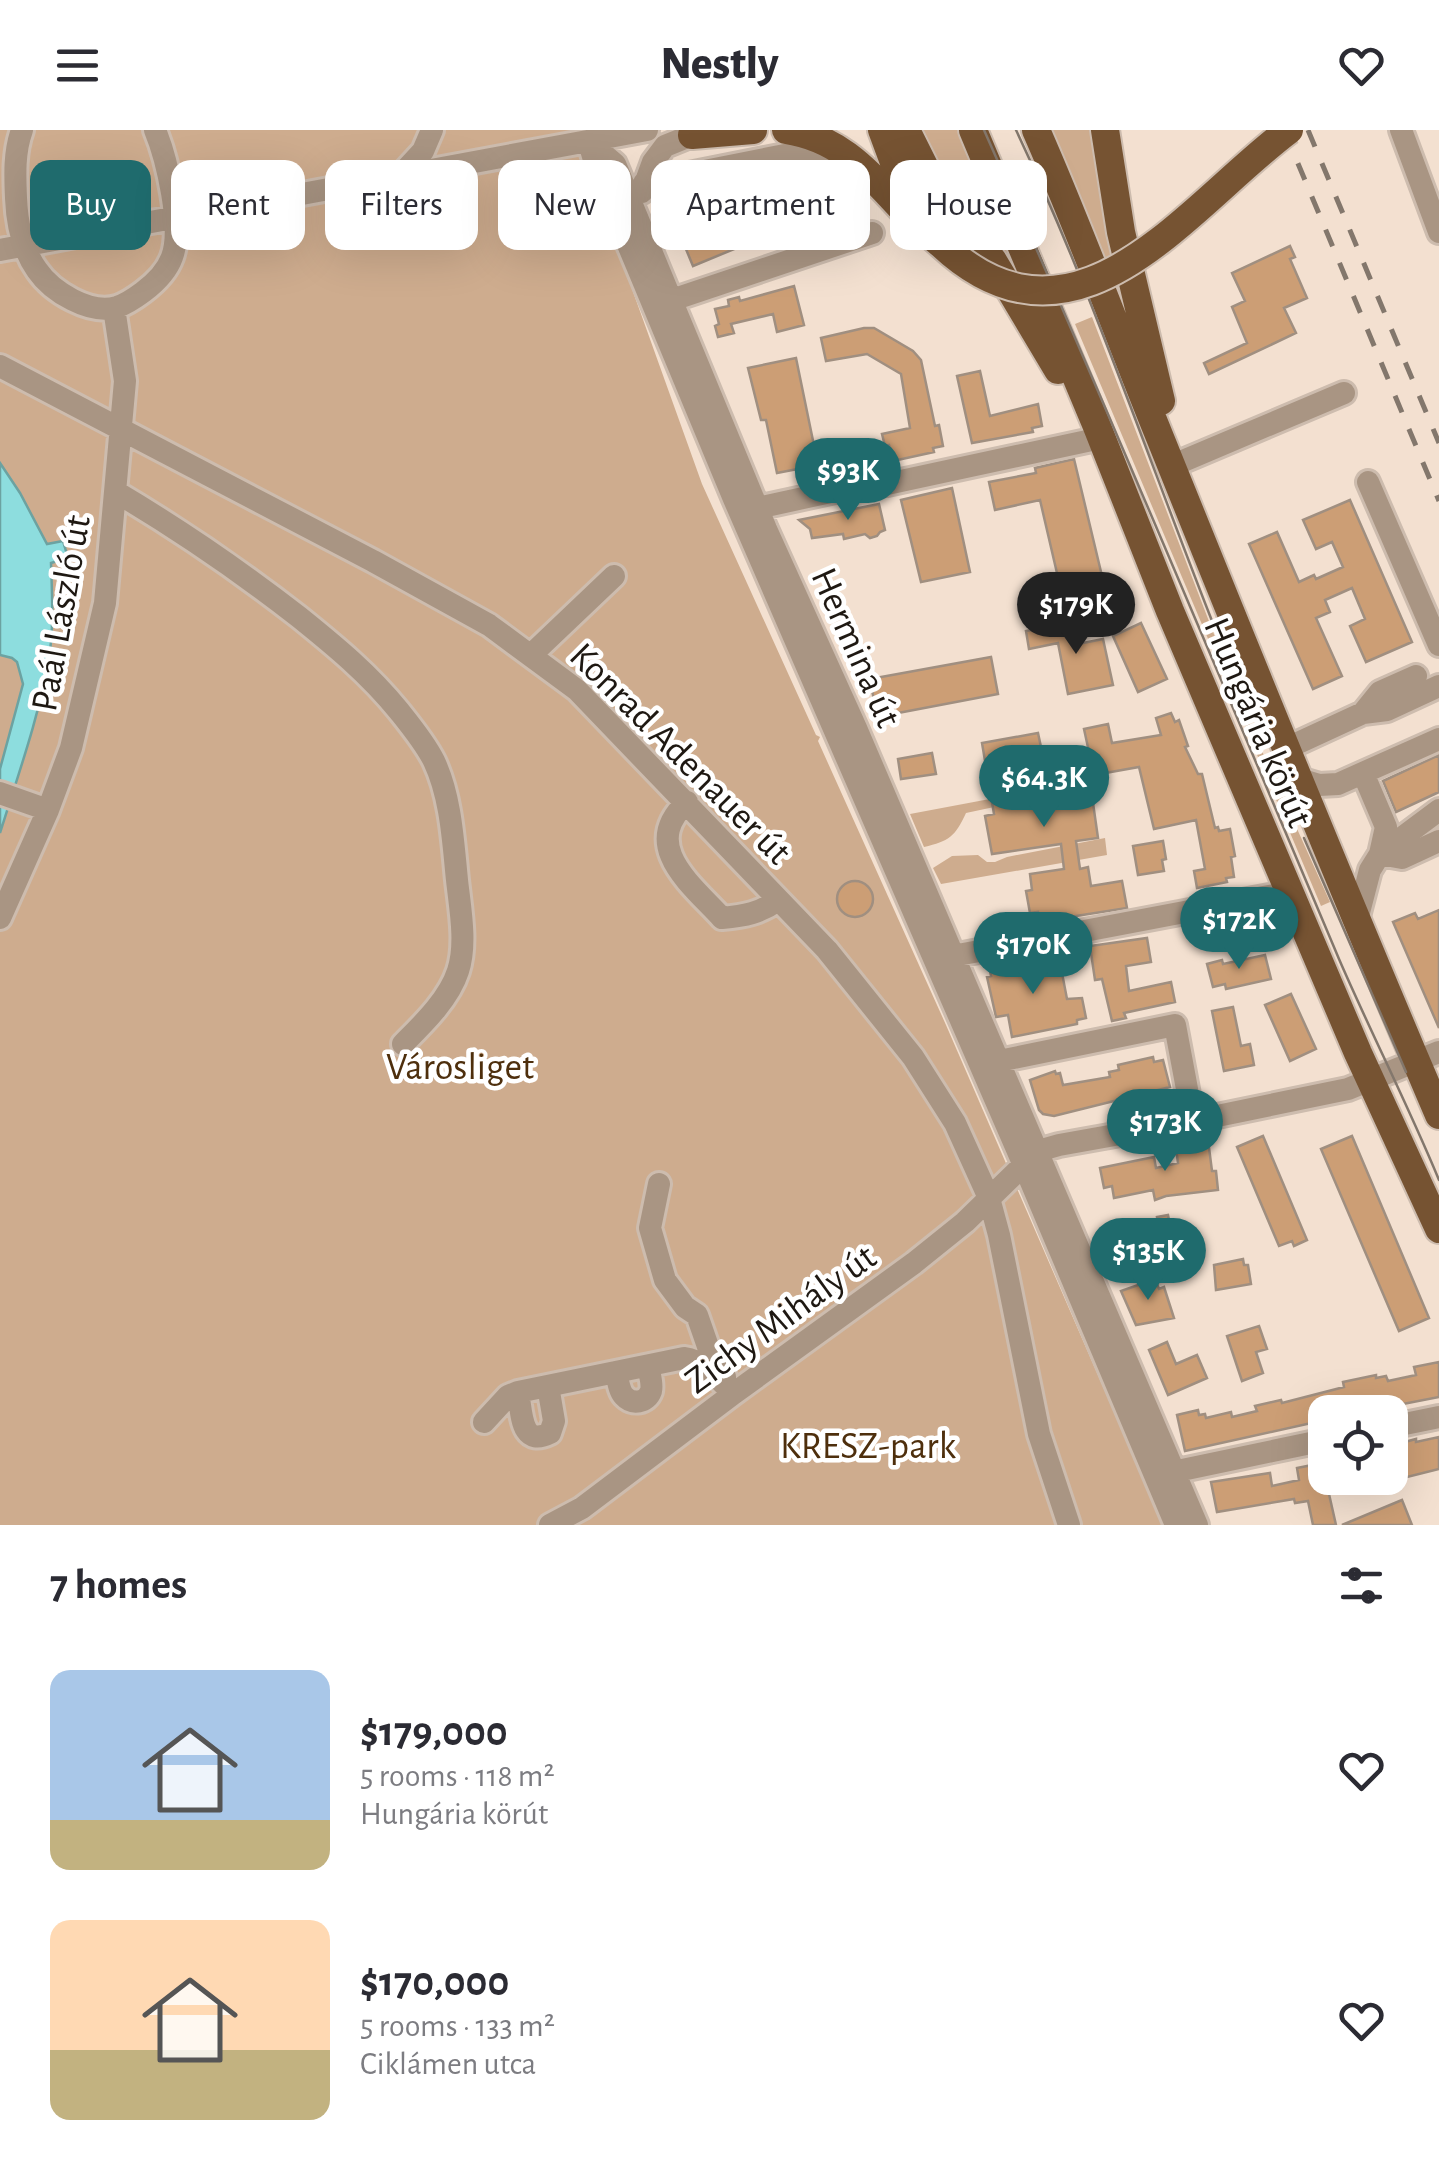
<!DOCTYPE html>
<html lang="en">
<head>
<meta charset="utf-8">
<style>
  body { margin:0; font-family:"Alegreya Sans",sans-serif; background:#f7f7f7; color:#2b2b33; height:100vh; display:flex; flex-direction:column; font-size:38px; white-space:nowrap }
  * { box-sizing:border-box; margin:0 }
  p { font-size:32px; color:#7c7c81 }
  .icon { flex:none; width:55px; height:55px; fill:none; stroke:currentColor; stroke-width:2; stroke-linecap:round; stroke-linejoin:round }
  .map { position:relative; height:1395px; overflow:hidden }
  .drawer { display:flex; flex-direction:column; background:#fff; flex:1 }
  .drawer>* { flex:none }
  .hud { position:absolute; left:30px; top:30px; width:1380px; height:90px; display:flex; gap:20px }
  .tools { position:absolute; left:1308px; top:1265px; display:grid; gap:20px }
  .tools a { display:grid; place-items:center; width:100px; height:100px; border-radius:20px; background:#fff; box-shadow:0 10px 40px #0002; font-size:50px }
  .price { position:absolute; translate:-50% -85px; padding:0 22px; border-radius:35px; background:#1f6b6d; color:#fff; font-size:32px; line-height:65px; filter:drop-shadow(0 2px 5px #0008) }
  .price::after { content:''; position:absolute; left:50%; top:60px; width:30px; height:22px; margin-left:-15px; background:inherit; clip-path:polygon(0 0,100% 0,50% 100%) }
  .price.active { background:#222; color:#fff }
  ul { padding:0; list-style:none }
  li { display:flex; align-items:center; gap:30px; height:250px; padding:0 50px }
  li span { display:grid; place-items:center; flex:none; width:280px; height:200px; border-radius:20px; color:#555 }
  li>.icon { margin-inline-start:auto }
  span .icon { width:120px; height:120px; fill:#fffc; stroke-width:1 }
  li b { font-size:42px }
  h2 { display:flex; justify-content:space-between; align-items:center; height:120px; padding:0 50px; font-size:42px }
  .tag { padding:0 35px; border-radius:20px; background:#fff; box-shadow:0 10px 40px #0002; font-size:35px; line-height:90px }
  .tag.active { background:#1f6b6d; color:#fff }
  header { display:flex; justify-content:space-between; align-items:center; height:130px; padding:0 50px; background:#fff; font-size:45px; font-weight:800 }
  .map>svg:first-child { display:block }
  .green { fill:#ceac8e }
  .water { fill:#8dddde; stroke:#6ca2a1; stroke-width:2.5 }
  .building { fill:#cc9e75; stroke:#a08f80; stroke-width:2.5 }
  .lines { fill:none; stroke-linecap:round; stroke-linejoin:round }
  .minor-casing { stroke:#cdbcae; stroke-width:28 }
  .major-casing { stroke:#cdbcae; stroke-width:32 }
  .minor { stroke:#a99583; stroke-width:22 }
  .major { stroke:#765332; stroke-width:28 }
  .tram { stroke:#83776c; stroke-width:2.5 }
  .rail { stroke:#83776c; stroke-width:5; stroke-dasharray:18 18; stroke-linecap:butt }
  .major-bridge-casing { stroke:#cdbcae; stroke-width:32; stroke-linecap:butt }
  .major-bridge { stroke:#765332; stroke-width:28 }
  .labels { text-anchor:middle; stroke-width:9; stroke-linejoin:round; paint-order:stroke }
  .street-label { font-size:38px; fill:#1e1812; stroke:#fff }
  .park-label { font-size:38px; fill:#4e2f0d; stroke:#fff }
</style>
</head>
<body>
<header><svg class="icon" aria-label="menu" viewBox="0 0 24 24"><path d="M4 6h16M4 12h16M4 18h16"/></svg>Nestly<svg class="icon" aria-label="heart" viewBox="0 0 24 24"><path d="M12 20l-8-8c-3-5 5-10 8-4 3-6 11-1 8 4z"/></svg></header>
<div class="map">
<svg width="1439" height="1395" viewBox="0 0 1439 1395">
  <rect width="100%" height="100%" fill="#f3e0d0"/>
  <!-- green -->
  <path class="green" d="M0,0h575l127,354 114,251 4,2 -2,4 128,284 217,500h-1163v-692l29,-90 20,-86 2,-94 17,-5 -21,-13 -27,-52 -20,-30z
    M920,0h45l85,195 -112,-155z
    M1046,0h55l39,232z
    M1092,187l148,385 90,200 -9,4 -246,-582z
    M0,525l12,3 5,4 6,22 -23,85z
    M1011,665l2,8 -47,10c-11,24 -17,28 -42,34l-14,-33z
    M1105,708l2,17 -166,29 -8,-16 19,-12 26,-1 9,7h8l12,-5z"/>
  <!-- water -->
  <path class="water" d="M0,333l20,30 27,51 16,-3 5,17 -17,5c1,31 3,64 -2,95 -10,59 -31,117 -49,175v-64l23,-85 -6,-22 -5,-4 -12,-3z"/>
  <!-- building -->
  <path class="building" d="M827,40l4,28 -4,1 4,26 -65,12 -4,-25 -7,2 -5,-31z
    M687,62l4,9 20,-8 2,4 5,-2 21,52 -46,19 -27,-65z
    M1290,116l5,11 -5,2 17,39 -23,10 12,25 -87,41 -5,-11 43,-20 -15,-36 13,-6 -13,-28z
    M794,156l10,39 -27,7 -4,-18 -42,10 3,9 -16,4 -3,-11 4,-2 -4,-15 14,-3 -1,-6 11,-3 1,4z
    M864,198h10l39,23 8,9 14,66 4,-1 4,21 -10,2 1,4 -41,9 -4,-16 -4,1 -3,-12 28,-6 -9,-54 -34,-20 -41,7 -5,-23z
    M796,228l22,107 -41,8 -11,-53h-5l-13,-52z
    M980,241l10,45 48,-12 4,22 -10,2 1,4 -61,11 -15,-67z
    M1074,329l28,117 -42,10 -20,-86 -45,10 -6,-28 47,-9 -1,-5z
    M952,358l18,84 -49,10 -20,-82z
    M1350,370l62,142 -46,20 -16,-36 15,-7 -13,-31 -27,12 5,12 -14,6 26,58 -29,13 -64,-145 28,-12 22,50 15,-7 2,4 27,-12 -11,-25 -16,7 -13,-29z
    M879,374l6,26 -5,2 -3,4 -7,2 -5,-4 -21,5 -1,-5 -31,4 -2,-9 -11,-9z
    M1075,492l3,22 25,-5 10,46 -45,9 -10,-51 -29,6 -3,-18z
    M1141,493l26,56 -29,13 -25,-56z
    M991,527l7,37 -121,23 -7,-38z
    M1171,583l4,9 4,-2 9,26 -3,1 13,27h4l13,54 3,-1 1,4 11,-2 5,27 -4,1 3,20 -8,1 1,4 -30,6 -3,-17 11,-2 -9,-49 -42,9 -15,-62 -45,8 -10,-46 24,-5 4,19 49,-8 -5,-17z
    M1038,603l3,14h3l6,56 42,-7 6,42 -22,3 4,28 8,-2 3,19 31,-5 5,27 -70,11v-3l-18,3 -1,-7 -8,1 -4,-22 6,-1 -2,-16 34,-5 -3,-25 -69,10 -7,-38 9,-2 -12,-71z
    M932,623l4,21 -35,5 -3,-20z
    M1439,625v37l-43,20 -13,-31z
    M1163,711l3,18 -4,1 2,11 -26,4 -5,-29z
    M837 769a18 18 0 1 1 36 0a18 18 0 1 1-36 0Z
    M1439,780v118l-46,-106 22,-9 3,6z
    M1258,783l3,15 -65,14 -3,-16z
    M1147,808l4,24 -25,4 3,25 42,-9 4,20 -51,11 2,5 -14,3 -10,-42 -7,1 -5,-34z
    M1047,825l2,9 4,-1 2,12 7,-2 5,26 15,-1 4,20 -9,2v4l-65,13 -4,-22 -12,2 -9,-40 4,-1 -2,-10z
    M1265,825l6,24 -45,10 -1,-5 -12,3 -6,-23 15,-4 1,4z
    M1291,864l25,55 -26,12 -25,-56z
    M1233,877l8,39 9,-2 4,21 -30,6 -12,-60z
    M1153,927l1,5 9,-2 7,27 -116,29 -11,-2 -4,-4 -9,-30 25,-9 1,3 4,-1 3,12 47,-8 -1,-5 10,-2 -1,-5z
    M1263,1006l44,104 -13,6 -2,-5 -13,5 -42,-99z
    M1352,1006l77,182 -30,13 -78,-182z
    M1208,1010l4,31h4l2,19 -52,6 -11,4 -2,-10 -39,8 -2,-12 -8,2 -4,-20 54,-11 2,11 22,-5 -2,-15 8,-1v-4z
    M1168,1085l6,31h-3l2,11 -54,11 -7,-20 10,-2 -2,-11 39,-8 -2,-10z
    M1243,1129l1,6h4l3,19 -35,6 -2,-25z
    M1155,1149l4,10 5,-2 10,31 -38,7 -15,-34z
    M1259,1196l8,23 -11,3 7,21 -21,8 -15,-45z
    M1167,1212l9,22 21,-9 10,23 -39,17 -19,-45z
    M1439,1232v35l-77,15h-37v8l-140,31 -8,-36 21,-5 1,5 6,-1 1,4 25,-6 1,5 25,-6 -2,-5 26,-6 1,3 62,-16 -1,-5 33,-7v3l10,-2 2,5 28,-6 -2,-8z
    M1439,1307v32l-32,8 -2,-7 -15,4v-28l26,-7v3z
    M1322,1333l14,62h-23l-5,-24 -13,2 -1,-4 -77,13 -6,-30 59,-9 2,13 27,-6 -2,-12z
    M1402,1370l10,25h-70z"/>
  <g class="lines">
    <defs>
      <path id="minor" d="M22,0c-8,22 -7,45 -6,68 1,25 6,51 21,72 15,22 53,45 80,37 9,-3 18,-9 26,-15 12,-9 24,-21 29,-35 11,-29 -5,-98 -17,-127
        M1401,0l38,102
        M588,11l27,23 151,365 90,199 341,797
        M589,13l8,27 137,329 289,664 153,362
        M399,47l24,-26 9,-21
        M644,53l166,-33h11l16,8
        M642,62l11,-30 12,-16 27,-11
        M0,120l647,-120
        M657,175l215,-72
        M0,236l373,195 116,64 88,65 250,260 86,107 42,66 34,75 10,37 40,199 30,91
        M1176,334l168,-71
        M1368,352l71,163
        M116,362c64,38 124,79 183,125 36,29 70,57 100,94 12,15 26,32 35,50 17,36 19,80 23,119 3,28 10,64 1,91 -9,28 -35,53 -55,73
        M744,383l13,-5 115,-25 15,1 214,-46
        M531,525l83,-79
        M1363,583l17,-21 36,-16
        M1285,619l78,-36 24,-3 52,-24
        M1363,643l23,54 -6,27 22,4 37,-17
        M1296,648l23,7 19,-1 101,-45
        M0,663l48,17
        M687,672c-48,44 5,83 35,116 23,-2 38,-5 56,-18
        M0,788l48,-108 23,-62 34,-145 20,-222 -11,-73
        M1357,790l13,-50 10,-16 59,-44
        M942,828l348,-66
        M999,931l176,-36 18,96
        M659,1054l-9,44 15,52 20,27 12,8 16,46 12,16
        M616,1242c2,8 3,19 8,24 8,9 23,7 27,-5 2,-8 -2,-18 -3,-25
        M518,1262c4,20 2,56 32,41l4,-12 -6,-35
        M484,1292l24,-26 10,-4 166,-34c19,2 36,22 49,36
        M1390,1297l49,-10
        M1163,1344l162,-34
        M550,1395l32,-17 151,-114 181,-131 51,-41 73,-71 21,-6 134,-24 155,-32 91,-37"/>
      <path id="major" d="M786,0c57,9 83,44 120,83 11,11 23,21 35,31
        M882,0l20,54 13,22
        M906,0l23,46 64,85 65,109
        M973,0l123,294 74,187 188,442 81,176
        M1036,0c45,102 83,207 125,310 91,226 182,451 278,675
        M1105,0l16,102 40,169
        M692,5l61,-5"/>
    </defs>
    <!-- minor casing -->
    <use href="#minor" class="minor-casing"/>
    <!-- major casing -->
    <use href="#major" class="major-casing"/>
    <!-- minor -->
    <use href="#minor" class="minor"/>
    <!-- major -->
    <use href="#major" class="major"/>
    <!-- tram -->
    <path class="tram" d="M984,0c122,275 238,552 355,829 32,74 69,146 100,221
      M1016,0c76,161 133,331 198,496
      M1304,708l102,234"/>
    <!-- rail -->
    <path class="rail" d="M1284,0l155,371
      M1308,0l131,313"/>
    <defs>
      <path id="major-bridge" d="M941,114c135,127 246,-38 348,-114"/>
    </defs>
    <!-- major-bridge casing -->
    <use href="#major-bridge" class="major-bridge-casing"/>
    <!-- major-bridge -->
    <use href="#major-bridge" class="major-bridge"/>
  </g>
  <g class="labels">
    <!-- street labels -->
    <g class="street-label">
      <text transform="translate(60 483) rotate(-80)" y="13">Paál László út</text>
      <text transform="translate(857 517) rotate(66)" y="13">Hermina út</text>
      <text transform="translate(1259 592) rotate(67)" y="13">Hungária körút</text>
      <text transform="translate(681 623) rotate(45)" y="13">Konrad Adenauer út</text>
      <text transform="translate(780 1188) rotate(-36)" y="13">Zichy Mihály út</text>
    </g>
    <!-- park labels -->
    <g class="park-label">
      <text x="460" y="949">Városliget</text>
      <text x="868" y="1328">KRESZ-park</text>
    </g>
  </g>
</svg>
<div class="tools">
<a><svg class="icon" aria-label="locate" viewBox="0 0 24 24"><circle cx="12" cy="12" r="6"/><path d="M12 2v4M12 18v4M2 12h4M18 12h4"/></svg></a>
</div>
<b class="price" style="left:848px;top:393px">$93K</b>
<b class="price active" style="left:1076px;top:527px">$179K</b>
<b class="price" style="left:1044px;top:700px">$64.3K</b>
<b class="price" style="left:1239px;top:842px">$172K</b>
<b class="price" style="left:1033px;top:867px">$170K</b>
<b class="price" style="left:1165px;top:1044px">$173K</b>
<b class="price" style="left:1148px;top:1173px">$135K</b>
<div class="hud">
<a class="tag active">Buy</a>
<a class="tag">Rent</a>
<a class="tag">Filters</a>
<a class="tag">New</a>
<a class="tag">Apartment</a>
<a class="tag">House</a>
</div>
</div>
<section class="drawer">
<h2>7 homes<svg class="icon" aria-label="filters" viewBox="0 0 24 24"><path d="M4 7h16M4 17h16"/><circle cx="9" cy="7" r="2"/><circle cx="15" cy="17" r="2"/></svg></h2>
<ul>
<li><span style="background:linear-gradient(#a9c7e8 75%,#c2b280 0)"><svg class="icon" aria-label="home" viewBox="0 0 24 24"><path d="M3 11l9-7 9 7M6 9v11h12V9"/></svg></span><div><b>$179,000</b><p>5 rooms · 118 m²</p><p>Hungária körút</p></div><svg class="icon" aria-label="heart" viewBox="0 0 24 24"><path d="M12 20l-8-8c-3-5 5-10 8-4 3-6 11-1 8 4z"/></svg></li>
<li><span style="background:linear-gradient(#ffd9b3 65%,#c2b280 0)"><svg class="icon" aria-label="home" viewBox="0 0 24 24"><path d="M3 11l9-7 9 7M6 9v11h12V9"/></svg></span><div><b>$170,000</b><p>5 rooms · 133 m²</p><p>Ciklámen utca</p></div><svg class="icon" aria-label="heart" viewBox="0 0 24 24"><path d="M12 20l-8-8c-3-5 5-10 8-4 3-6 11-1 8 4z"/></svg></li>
</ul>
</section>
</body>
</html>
